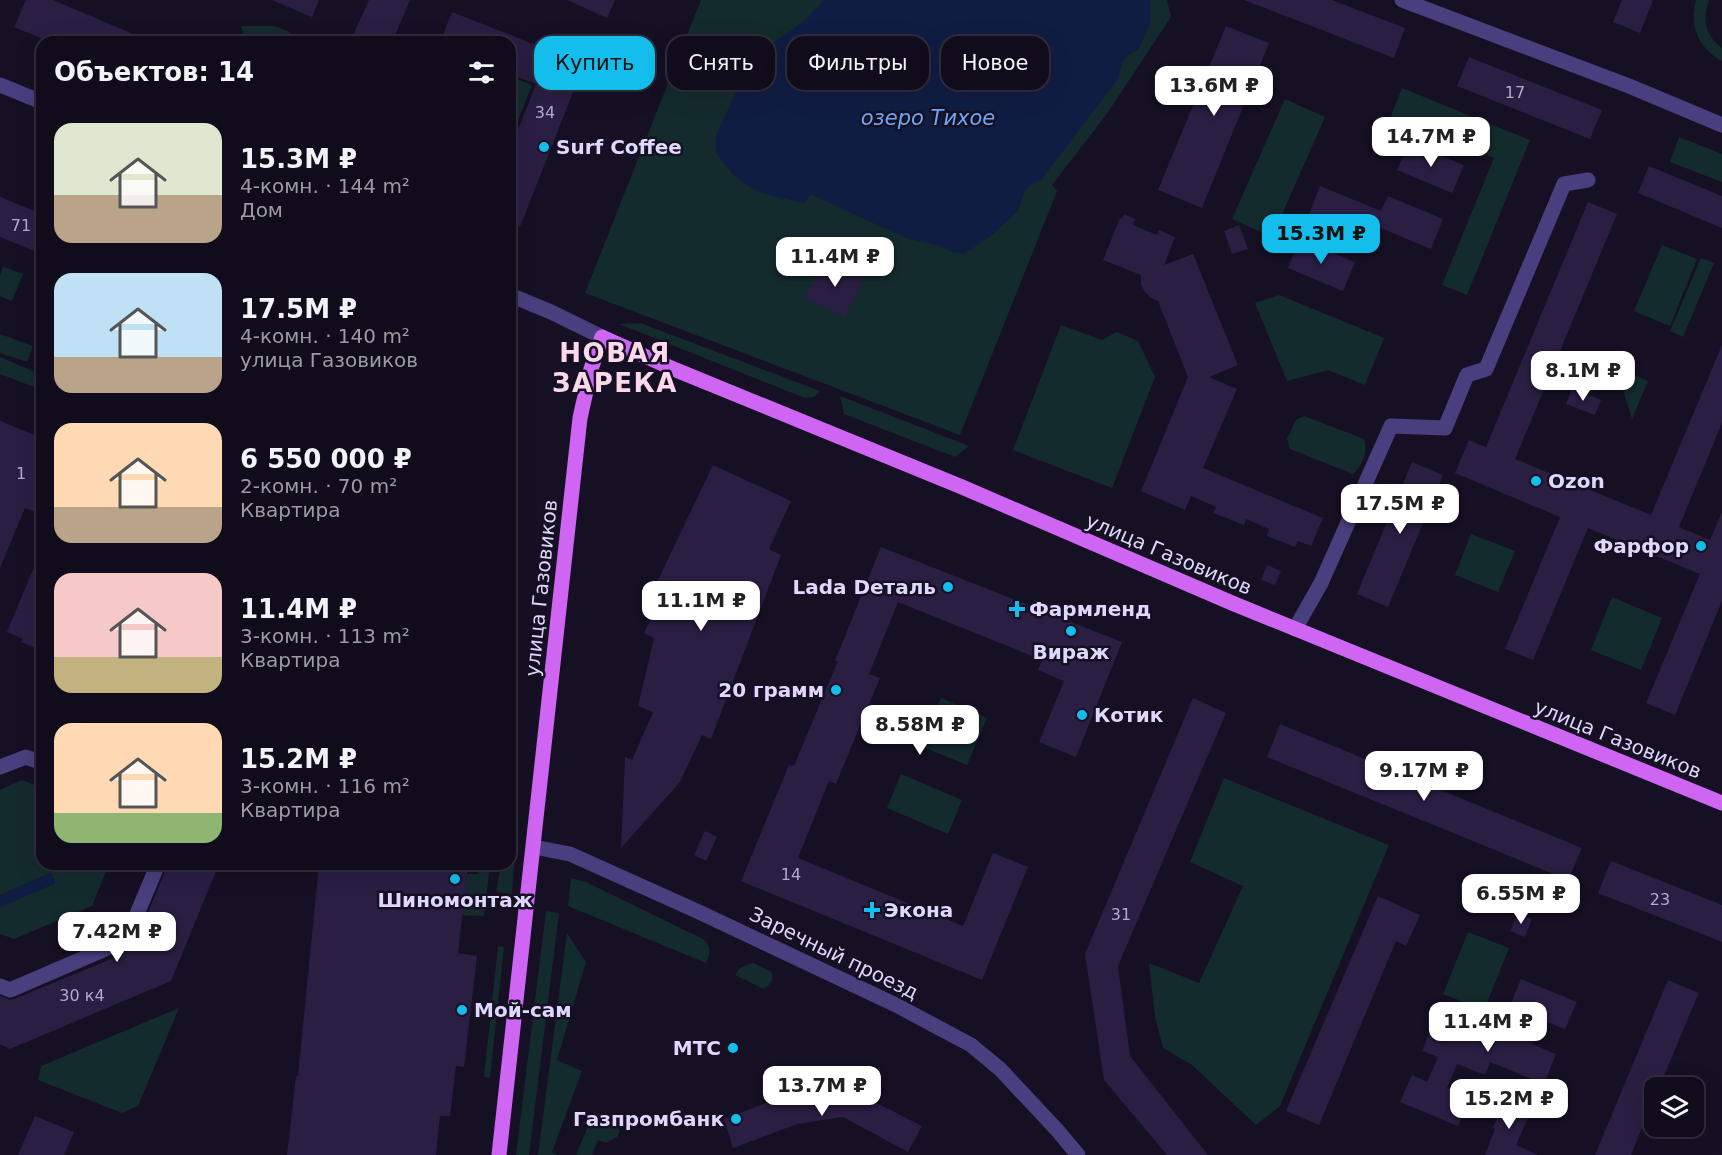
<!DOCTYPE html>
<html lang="ru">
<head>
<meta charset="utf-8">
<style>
  body { margin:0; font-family:"DejaVu Sans",sans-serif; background:#191524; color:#f1f3f6; height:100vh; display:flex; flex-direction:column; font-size:22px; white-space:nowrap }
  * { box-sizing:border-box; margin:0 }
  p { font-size:20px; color:#9c9ba3 }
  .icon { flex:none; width:33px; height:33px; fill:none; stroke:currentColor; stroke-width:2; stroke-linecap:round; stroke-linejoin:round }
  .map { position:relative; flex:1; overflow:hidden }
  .sheet { position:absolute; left:36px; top:36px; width:480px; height:834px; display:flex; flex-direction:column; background:#100c1b; border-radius:18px; box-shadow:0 6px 24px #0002,0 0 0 2px #302c3a }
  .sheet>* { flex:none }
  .top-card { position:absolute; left:534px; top:36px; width:570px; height:54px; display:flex; gap:12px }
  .fabs { position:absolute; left:1644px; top:1077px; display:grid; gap:12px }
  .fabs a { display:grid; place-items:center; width:60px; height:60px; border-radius:12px; background:#100c1b; box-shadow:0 6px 24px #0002,0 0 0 2px #302c3a; font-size:30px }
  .price { position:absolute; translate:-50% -51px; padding:0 14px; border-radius:12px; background:#fff; color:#222; font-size:20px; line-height:39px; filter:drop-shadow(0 2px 3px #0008) }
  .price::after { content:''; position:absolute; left:50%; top:36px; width:18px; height:14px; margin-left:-9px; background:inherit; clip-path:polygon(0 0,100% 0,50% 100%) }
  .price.current { background:#13bdec; color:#111 }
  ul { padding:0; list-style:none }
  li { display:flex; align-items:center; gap:18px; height:150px; padding:0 18px }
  li span { display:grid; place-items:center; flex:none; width:168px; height:120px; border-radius:18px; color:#555 }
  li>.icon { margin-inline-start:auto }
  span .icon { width:72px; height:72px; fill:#fffc; stroke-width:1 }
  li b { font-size:26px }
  h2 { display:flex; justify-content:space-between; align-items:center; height:72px; padding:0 18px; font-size:26px }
  .tag { padding:0 21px; border-radius:18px; background:#100c1b; box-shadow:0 6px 24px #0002,0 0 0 2px #302c3a; font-size:21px; line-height:54px }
  .tag.current { background:#13bdec; color:#111 }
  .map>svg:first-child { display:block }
  .green { fill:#142b2d }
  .water { fill:#101d43 }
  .building { fill:#2a1e43 }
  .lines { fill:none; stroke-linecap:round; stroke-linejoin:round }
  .minor { stroke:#493f7f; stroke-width:15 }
  .major { stroke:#ce66f3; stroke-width:15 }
  .poi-dot { fill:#13bdec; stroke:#161024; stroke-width:2 }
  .labels { text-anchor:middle; stroke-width:5; stroke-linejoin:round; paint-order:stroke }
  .number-label { font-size:16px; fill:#b2a9ce }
  .poi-label { font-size:20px; font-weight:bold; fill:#dfd7fc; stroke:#161024; text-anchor:start }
  .street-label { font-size:20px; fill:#dfd7fc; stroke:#161024 }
  .water-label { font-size:21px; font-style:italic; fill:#6da6f3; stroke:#161024 }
  .district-label { font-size:26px; font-weight:bold; letter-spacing:1.5px; fill:#fcd8eb; stroke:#161024 }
</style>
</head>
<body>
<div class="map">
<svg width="1722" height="1155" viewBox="0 0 1722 1155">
  <rect width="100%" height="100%" fill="#161024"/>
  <!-- green -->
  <path class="green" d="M701,0h466l4,17 -65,98 -54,70 5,6 -97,244 -375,-142z
    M1696,0h13c-7,19 -4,36 13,48v13c-24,-13 -33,-35 -26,-61z
    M274,26l14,5 13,11h-52l-4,-3 -4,-13z
    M510,76l22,9 -22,56z
    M1402,88l128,52 -63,155 -25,-10 52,-127 -103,-42z
    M1285,99l40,18 -53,120 -40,-18z
    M1679,137l43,17v28l-52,-20z
    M1662,245l35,14 -27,67 -36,-15z
    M1701,258l13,5 -31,74 -13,-6z
    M3,267l20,7 -11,27 -12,-5v-20z
    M1279,295l105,43 -19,47 -37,-15 -41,11 -32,-78z
    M640,323l180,68 -6,6 -9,1 -186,-74z
    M1061,325l41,15 15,-8 21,9 17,36 -43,111 -99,-38z
    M0,334l33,12 -6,16 -27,-9z
    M0,357l42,18v15l-42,-16z
    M1616,367l32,14 -16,38z
    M840,396l129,50 -14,11 -111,-43z
    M1304,416l60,23c4,13 -1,26 -11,35l-63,-25 -3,-10 9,-19z
    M1471,534l44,17 -17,41 -43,-17z
    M1612,597l50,21 -21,52 -50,-20z
    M941,698l46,20 -20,47 -46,-19z
    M901,774l61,26 -14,34 -61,-26z
    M1224,778l165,67 -109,261 -24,19 -64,-60 -29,-17 -8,-31 -6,-54 50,20 44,-97 -53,-24z
    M22,780l20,8v76h67l-17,42 -78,33 -14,-5v-27l55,-24 -4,-10 -51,22v-105z
    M510,857l4,9 -2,28 -16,-2 5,-28h9z
    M480,864h10l-6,52 -22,-1 5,-41h11z
    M571,878l15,4 117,57c8,8 8,13 3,24l-138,-57z
    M546,911l13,2 -30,242h-13z
    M1468,932l41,16 -25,62 -41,-16z
    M567,933l19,29 -29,98 25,11 -30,81 6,3h-20z
    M498,946l6,1 -14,131 -6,-1z
    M753,963l19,9c1,8 -1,12 -8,17l-29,-14 5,-7z
    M179,1008l-41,98 -16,7 -84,-33 3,-14z
    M594,1112l19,7 7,12 -3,6 -11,6 -8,-3 -6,15h-16z"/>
  <!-- water -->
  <path class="water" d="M824,0h326v24l-12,26 -8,4 -7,6 -5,19 -77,101 -8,3 -8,7 -7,21 -27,25 -27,18 -12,-2 -15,-7 -29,-6 -98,-45 -5,9 -24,-5 -25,-7 -22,-15 -18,-23v-18l36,-77 52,-37z
    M51,873l4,10 -55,24v-12z"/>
  <!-- building -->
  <path class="building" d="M26,0h27l99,42h-102l-36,-15z
    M272,0h47l-7,17z
    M369,0h41l-18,42h-30l-10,-4z
    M567,0h48l-8,18z
    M1244,0h88l73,28 -11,30z
    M1622,0h31l-13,33 -27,-11z
    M452,12l132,52 -64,163 -10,-4v-73l26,-66 -26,-10v-32h-70z
    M1226,26l43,17 -67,165 -44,-18z
    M1469,57l133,53 -12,29 -133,-53z
    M1409,143l55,22 -12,28 -55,-23z
    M1649,166l73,30v32l-84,-35z
    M1320,186l61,25 7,-15 55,23 -12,30 -55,-23 -5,13 -62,-25z
    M0,197l42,17v40l-42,-17z
    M1588,202l29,12 -102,245 136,56 71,-170v78l-43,104 31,13 12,-28v89l-47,114 -29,-12 54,-129 -112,-46 -55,132 -28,-11 55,-132 -105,-44 14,-33 17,7z
    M1124,214l11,5 -2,6 24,10 2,-5 16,7 -11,28 29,-11 45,111 -29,12 28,12 -34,79 120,50 -12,28 -13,-5 -3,6 -28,-11 2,-7 -23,-10 -2,6 -31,-12 3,-6 -25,-11 -6,14 -44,-19 47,-114 -30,-76 -7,-3 -6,-6 -4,-7v-10l-38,-15 17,-42 2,1z
    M1239,225l9,24 -16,5 -8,-23z
    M1299,239l56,23 -12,29 -55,-23z
    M824,258l40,19 -19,40 -40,-19z
    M1572,388l29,12 -6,15 -29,-11z
    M0,421l42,17v77l-17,-7 -25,60z
    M1412,462l31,13 -55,132 -31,-13z
    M713,465l78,36 -22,48 12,6 -70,184 -9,-4 -22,47 -59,66 4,-91 7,3 21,-48 -15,-6 16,-68 -10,-5 22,-47 -9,-4z
    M881,547l241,95 -46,115 -37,-15 25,-61 -26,-11 4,-10 -144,-58 -29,72 11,4 -44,106 -7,-3 -31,77 165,68 30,-73 35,14 -46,113 -241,-99 48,-116 5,1 17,-41 27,-64h-3z
    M42,548v103l-21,-9 2,-3 -16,-7z
    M1267,565l14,6 -6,14 -14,-5z
    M1193,698l33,15 -108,253 12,90 78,99h-41l-63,-75 -19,-126z
    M1280,724l302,124 -14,32 -301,-123z
    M705,831l12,6 -11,24 -12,-6z
    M1611,861l111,44v37l-124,-49z
    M168,864h51l-48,117 -161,68 -10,-5v-48l10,4 4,-1 95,-39 22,-12 4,-4z
    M319,864h76l54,5v-5h19l-10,89 19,3 -13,111 -8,-1 -6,50h-10l-4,39h-149l9,-79h2z
    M1378,896l42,19 -14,31 -10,-5 -77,184 -33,-14z
    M1517,914l15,5 -7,18 -15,-6z
    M1521,979l56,23 -12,27 -23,-9 -10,24 24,10 -12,30 -54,-22 -5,13 -28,-11 -10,24 23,10 -12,28 -58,-24 12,-27 15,7 11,-25 -16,-6 12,-30 59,25 6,-16 13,6 10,-23 -13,-5z
    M1668,980l31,13 -11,25 -29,70h-5v10l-23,57h-36z
    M849,1089l73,37 -14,26 -65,-35 -46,7 -64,24 -9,-29 55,-21z
    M1505,1098l27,11 -16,36 22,10h-53l10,-26 -2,-1z
    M35,1116l39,16 -10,23h-46z"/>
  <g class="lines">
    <!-- minor -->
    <path class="minor" d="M1402,0l227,86 93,39
      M0,85l42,17
      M510,295l41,17 51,25
      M1295,629l26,-46 70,-157 54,2 22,-53 19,-6 78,-185 24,-4
      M0,767l26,-10 16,6
      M534,847l36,7 129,58 197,93 75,40 29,24 58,62 20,24
      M0,986l10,4 116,-50 32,-76"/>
    <!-- major -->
    <path class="major" d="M499,1155l81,-737 11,-49 11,-32 74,33 286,117 270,116 490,200"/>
  </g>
  <!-- markers -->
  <g class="poi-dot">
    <circle cx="544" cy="147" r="6"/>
    <circle cx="1536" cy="481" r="6"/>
    <circle cx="1701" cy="546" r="6"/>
    <circle cx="948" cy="587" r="6"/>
    <path d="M1014 600h6v6h6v6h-6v6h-6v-6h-6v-6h6z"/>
    <circle cx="1071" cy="631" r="6"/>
    <circle cx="836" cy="690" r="6"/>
    <circle cx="1082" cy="715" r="6"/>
    <circle cx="455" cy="879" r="6"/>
    <path d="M869 901h6v6h6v6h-6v6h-6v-6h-6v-6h6z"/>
    <circle cx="462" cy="1010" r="6"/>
    <circle cx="733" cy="1048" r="6"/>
    <circle cx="736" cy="1119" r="6"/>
  </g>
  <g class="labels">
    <!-- number labels -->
    <g class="number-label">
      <text x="1515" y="98">17</text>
      <text x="545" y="118">34</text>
      <text x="21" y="231">71</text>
      <text x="21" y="479">1</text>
      <text x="791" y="880">14</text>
      <text x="1660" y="905">23</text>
      <text x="1121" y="920">31</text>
      <text x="82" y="1001">30 к4</text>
    </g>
    <!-- poi labels -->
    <g class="poi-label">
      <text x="556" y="154">Surf Coffee</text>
      <text x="1548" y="488">Ozon</text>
      <text x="1689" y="553" text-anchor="end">Фарфор</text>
      <text x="936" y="594" text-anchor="end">Lada Dеталь</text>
      <text x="1029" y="616">Фармленд</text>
      <text x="1071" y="659" text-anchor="middle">Вираж</text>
      <text x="824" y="697" text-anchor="end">20 грамм</text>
      <text x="1094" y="722">Котик</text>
      <text x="455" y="907" text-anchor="middle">Шиномонтаж</text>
      <text x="884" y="917">Экона</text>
      <text x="474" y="1017">Мой-сам</text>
      <text x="721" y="1055" text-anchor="end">МТС</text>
      <text x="724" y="1126" text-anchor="end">Газпромбанк</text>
    </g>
    <!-- street labels -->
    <g class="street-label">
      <text transform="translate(1169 554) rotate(23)" y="7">улица Газовиков</text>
      <text transform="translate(541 588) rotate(-84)" y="7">улица Газовиков</text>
      <text transform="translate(1618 739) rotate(22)" y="7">улица Газовиков</text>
      <text transform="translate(834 953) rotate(26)" y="7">Заречный проезд</text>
    </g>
    <!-- water labels -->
    <g class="water-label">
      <text x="928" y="125">озеро Тихое</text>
    </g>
    <!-- district labels -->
    <g class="district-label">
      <text x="615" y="362">НОВАЯ<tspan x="615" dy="30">ЗАРЕКА</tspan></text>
    </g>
  </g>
</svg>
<div class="fabs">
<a><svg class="icon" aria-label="layers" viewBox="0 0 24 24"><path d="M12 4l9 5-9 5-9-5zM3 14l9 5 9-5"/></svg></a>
</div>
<b class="price" style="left:1214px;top:117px">13.6M ₽</b>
<b class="price" style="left:1431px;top:168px">14.7M ₽</b>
<b class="price current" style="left:1321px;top:265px">15.3M ₽</b>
<b class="price" style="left:835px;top:288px">11.4M ₽</b>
<b class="price" style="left:1583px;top:402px">8.1M ₽</b>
<b class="price" style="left:1400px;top:535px">17.5M ₽</b>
<b class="price" style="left:701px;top:632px">11.1M ₽</b>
<b class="price" style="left:920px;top:756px">8.58M ₽</b>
<b class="price" style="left:1424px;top:802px">9.17M ₽</b>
<b class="price" style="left:1521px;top:925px">6.55M ₽</b>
<b class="price" style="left:117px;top:963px">7.42M ₽</b>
<b class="price" style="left:1488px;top:1053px">11.4M ₽</b>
<b class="price" style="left:822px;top:1117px">13.7M ₽</b>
<b class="price" style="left:1509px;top:1130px">15.2M ₽</b>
<div class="top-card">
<a class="tag current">Купить</a>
<a class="tag">Снять</a>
<a class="tag">Фильтры</a>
<a class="tag">Новое</a>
</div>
<section class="sheet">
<h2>Объектов: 14<svg class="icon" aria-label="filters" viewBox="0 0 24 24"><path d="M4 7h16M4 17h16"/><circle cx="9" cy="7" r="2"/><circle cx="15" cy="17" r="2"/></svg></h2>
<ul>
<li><span style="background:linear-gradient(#dfe7d0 60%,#b9a48a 0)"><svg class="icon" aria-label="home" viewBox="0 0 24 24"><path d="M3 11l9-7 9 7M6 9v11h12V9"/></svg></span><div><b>15.3M ₽</b><p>4-комн. · 144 m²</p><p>Дом</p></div></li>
<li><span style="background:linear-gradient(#bfe0f5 70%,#b9a48a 0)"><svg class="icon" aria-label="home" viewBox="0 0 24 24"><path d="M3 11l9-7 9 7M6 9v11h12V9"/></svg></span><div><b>17.5M ₽</b><p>4-комн. · 140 m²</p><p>улица Газовиков</p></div></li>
<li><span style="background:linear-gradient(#ffd9b3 70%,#b9a48a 0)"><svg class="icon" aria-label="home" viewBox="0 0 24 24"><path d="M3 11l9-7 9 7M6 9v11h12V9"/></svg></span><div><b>6 550 000 ₽</b><p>2-комн. · 70 m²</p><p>Квартира</p></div></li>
<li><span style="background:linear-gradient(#f6c9c9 70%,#c2b280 0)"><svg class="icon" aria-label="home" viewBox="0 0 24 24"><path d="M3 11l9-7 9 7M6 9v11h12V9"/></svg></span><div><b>11.4M ₽</b><p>3-комн. · 113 m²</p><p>Квартира</p></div></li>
<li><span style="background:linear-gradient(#ffd9b3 75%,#8fb573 0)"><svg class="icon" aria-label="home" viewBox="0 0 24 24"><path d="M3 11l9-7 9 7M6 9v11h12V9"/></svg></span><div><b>15.2M ₽</b><p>3-комн. · 116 m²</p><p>Квартира</p></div></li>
</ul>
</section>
</div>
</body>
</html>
